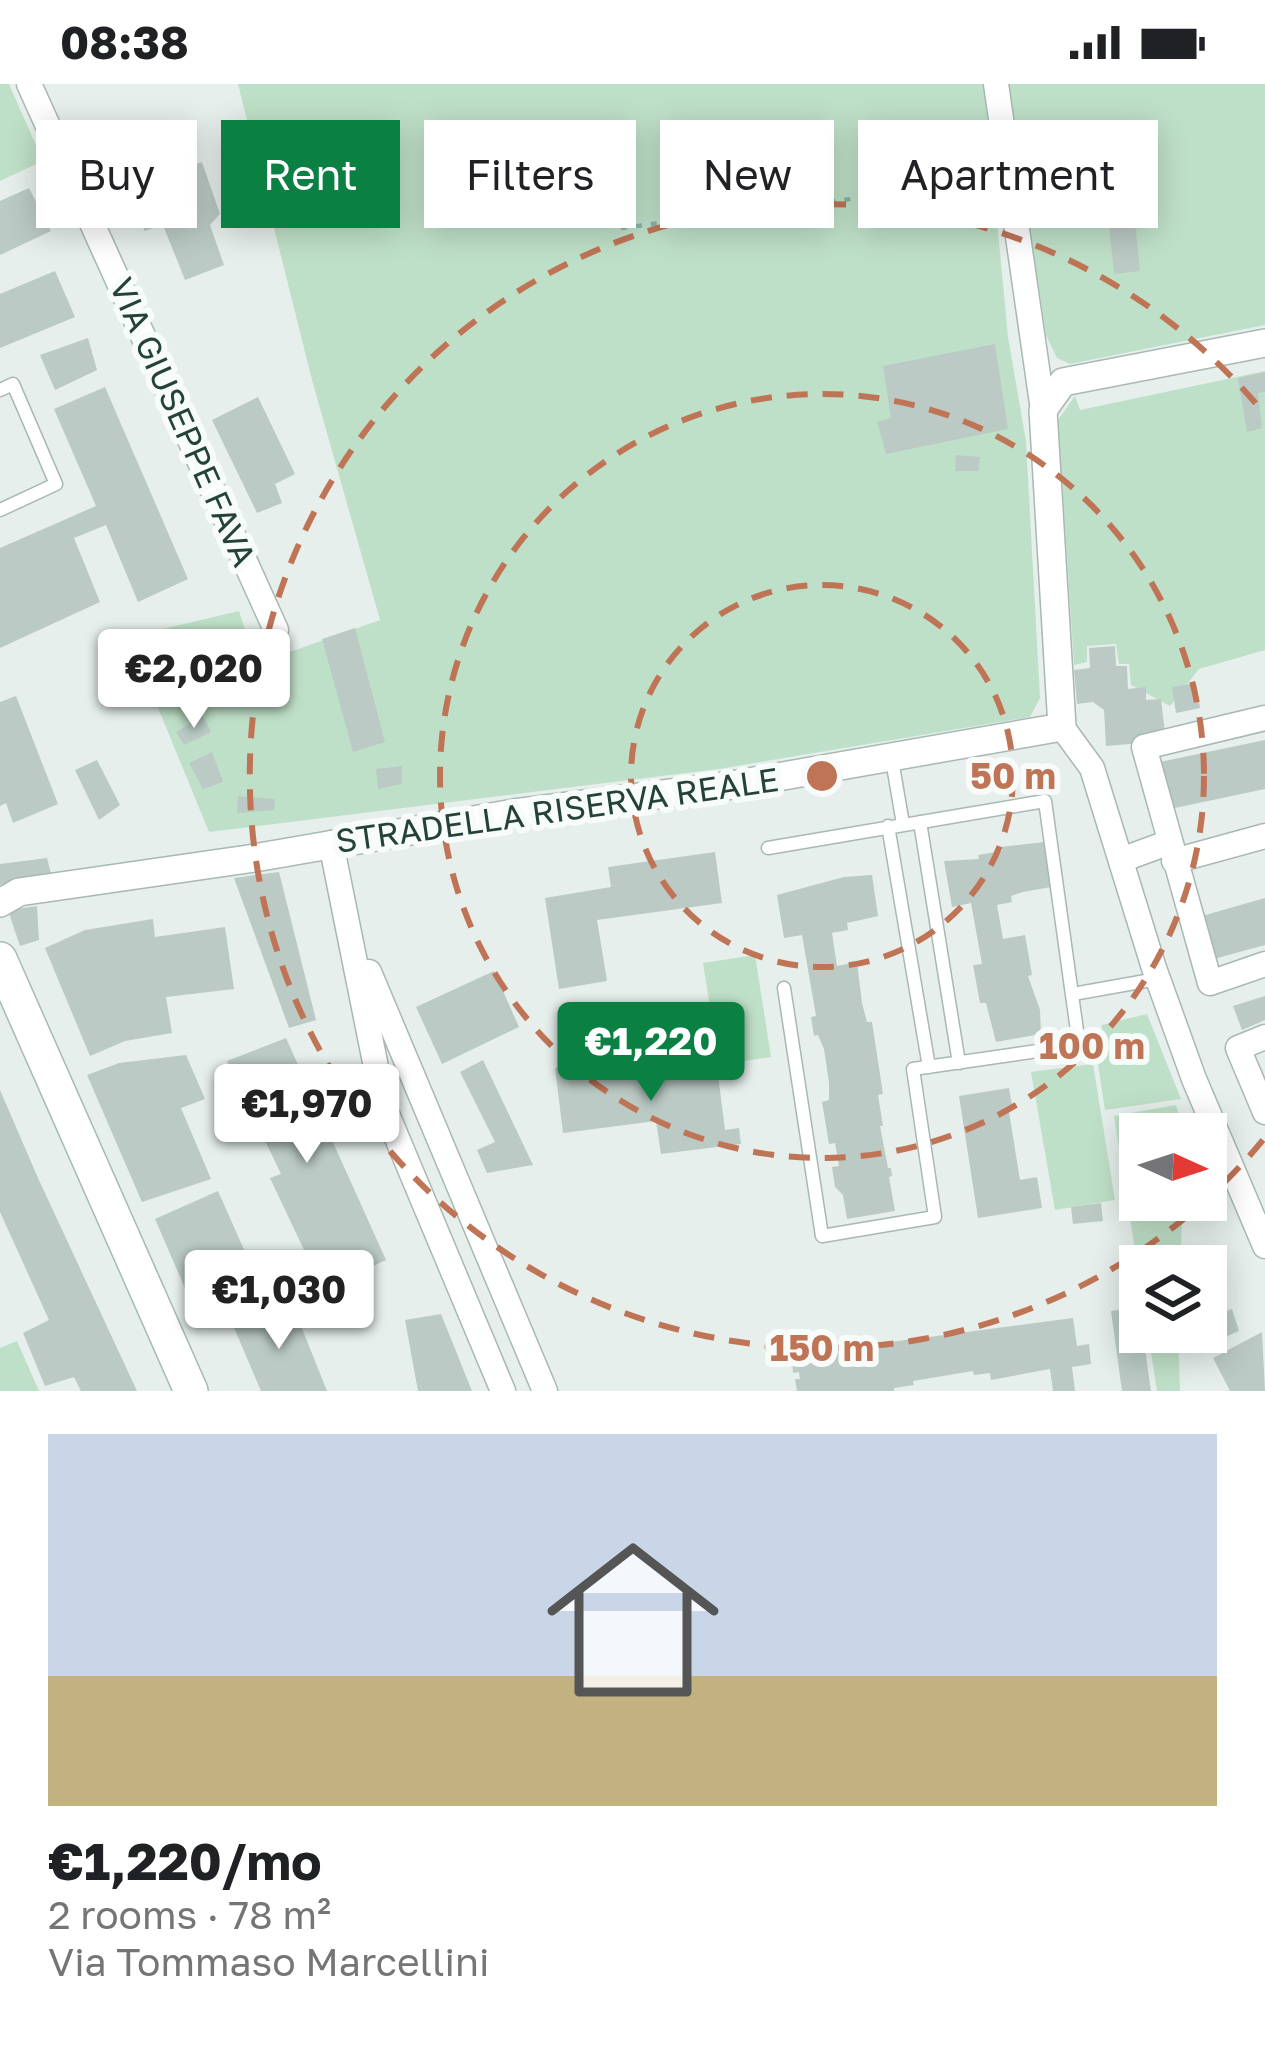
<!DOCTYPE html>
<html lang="en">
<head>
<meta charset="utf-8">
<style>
  body { margin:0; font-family:"Golos Text",sans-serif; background:#f6f6f6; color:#202124; height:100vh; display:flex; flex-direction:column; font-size:45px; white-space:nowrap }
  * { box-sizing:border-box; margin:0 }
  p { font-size:39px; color:#757577 }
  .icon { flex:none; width:66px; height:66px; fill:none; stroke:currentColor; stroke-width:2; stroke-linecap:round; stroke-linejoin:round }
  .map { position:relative; height:1307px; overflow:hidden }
  .sheet { display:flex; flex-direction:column; background:#fff; flex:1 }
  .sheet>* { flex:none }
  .banner { position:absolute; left:36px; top:36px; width:1194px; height:108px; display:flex; gap:24px }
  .needle { width:78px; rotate:93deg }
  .buttons { position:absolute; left:1119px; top:1029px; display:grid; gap:24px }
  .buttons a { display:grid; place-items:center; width:108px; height:108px; border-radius:0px; background:#fff; box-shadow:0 6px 30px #0003; font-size:60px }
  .price { position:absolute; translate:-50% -102px; padding:0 27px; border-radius:12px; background:#fff; color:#222; font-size:39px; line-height:78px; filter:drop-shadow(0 3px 6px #0008) }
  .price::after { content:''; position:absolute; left:50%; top:72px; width:36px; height:27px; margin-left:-18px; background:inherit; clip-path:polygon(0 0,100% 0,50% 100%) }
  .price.on { background:#0b8043; color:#fff }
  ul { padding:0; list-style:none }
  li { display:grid; align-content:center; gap:24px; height:636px; padding:0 48px }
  li span { display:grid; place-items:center; height:372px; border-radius:0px; color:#555 }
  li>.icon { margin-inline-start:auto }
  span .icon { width:216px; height:216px; fill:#fffc; stroke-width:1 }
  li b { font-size:51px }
  .chip { padding:0 42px; border-radius:0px; background:#fff; box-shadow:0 6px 30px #0003; font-size:42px; line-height:108px }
  .chip.on { background:#0b8043; color:#fff }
  .status { display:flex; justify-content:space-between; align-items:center; height:84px; padding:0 60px; background:#fff; direction:ltr }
  .status svg { height:33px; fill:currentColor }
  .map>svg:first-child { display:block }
  .green { fill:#bfe0c8 }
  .building { fill:#bbcac4 }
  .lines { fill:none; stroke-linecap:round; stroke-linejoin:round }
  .service-casing { stroke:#a8b8b2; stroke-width:15 }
  .minor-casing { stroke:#a8b8b2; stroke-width:27 }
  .tertiary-casing { stroke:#a8b8b2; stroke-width:30 }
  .secondary-casing { stroke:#a4bbb3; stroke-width:36 }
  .path { stroke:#86b3a5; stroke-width:4.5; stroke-dasharray:6 9; stroke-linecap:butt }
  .service { stroke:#fff; stroke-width:12 }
  .minor { stroke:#fff; stroke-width:24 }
  .tertiary { stroke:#fff; stroke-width:27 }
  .secondary { stroke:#fff; stroke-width:33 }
  .ring { fill:none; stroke:#c07456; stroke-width:6; stroke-dasharray:21 15 }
  .labels { text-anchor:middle; stroke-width:12; stroke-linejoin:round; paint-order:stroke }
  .street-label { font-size:33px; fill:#24423a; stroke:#f7fbf9 }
  .centre { fill:#c07456; stroke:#f7fbf9; stroke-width:6 }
  .ring-label { font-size:36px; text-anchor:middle; font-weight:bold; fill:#c07456; stroke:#f7fbf9; stroke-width:12; stroke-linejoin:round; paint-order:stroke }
</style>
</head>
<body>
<div class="status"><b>08:38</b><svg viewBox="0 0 49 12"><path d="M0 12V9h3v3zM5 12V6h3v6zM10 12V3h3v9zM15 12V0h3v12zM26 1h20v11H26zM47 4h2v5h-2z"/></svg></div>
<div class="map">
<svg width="1265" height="1307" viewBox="0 0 1265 1307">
  <rect width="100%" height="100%" fill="#e6efeb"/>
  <!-- green -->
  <path class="green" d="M0,0h9l34,77 -43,20z
    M238,0h746l24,253 18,104 14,257 -10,19 -311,52 -510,63 -80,-195 110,-26 17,53 124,-44 -68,-240z
    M1008,0h257v241l-195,39 -13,-6 -11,-23z
    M1265,287v279l-66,19 -29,37 -39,-21 -2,-21h-10l-3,-20 -29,2v16l-13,3 -16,-245 17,-24 5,14z
    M755,871l16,102 -52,8 -16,-102z
    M1147,930l34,85 -76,11 -8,-52 5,-33z
    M1093,980l22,136 -60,10 -24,-138z
    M1176,1021l9,29h-45v66h43l-3,66h-40v16l-26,-166z
    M1148,1248h30l2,59h-23z
    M17,1257l22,50h-39v-43z"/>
  <!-- building -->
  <path class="building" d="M202,78l18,52 -10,11 14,40 -39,15 -22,-55 -19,6 -4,-45z
    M29,104l22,43 -51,24v-54z
    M1135,137l5,50 -26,3 -5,-50z
    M55,187l20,46 -75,31v-54z
    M88,254l9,32 -42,20 -15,-35z
    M995,260l13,85 -122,25 -9,-32 14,-4 -8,-52z
    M1265,288v20l-7,1 4,35 -15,4 -9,-54z
    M105,303l83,192 -50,23 -32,-77 -32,13 26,64 -100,46v-100l96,-42 -42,-97z
    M258,313l37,77 -20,10 7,19 -25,10 -45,-93z
    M956,371l24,2 -2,14h-23z
    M355,544l30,114 -32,10 -31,-113z
    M1115,562l1,20h11l1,23 18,-2v13l15,-1 5,42 -60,5 -2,-36 -11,-8 -16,2 -3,-34 16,-2 -1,-20z
    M1196,599l4,25 -24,5 -4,-26z
    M16,612l42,108 -45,19 -7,-20 -6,3v-104z
    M203,632l8,16 -27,13 -8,-13z
    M1265,656v49l-95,20 -10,-47z
    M212,668l11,30 -20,7 -14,-26z
    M97,676l23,45 -21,15 -24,-50z
    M402,682v18l-24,5 -2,-20z
    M238,712l37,3 -1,11 -37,3z
    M1044,758l7,45 -28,5 -12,4 1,6 -15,3 6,34 22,-4 7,40 -4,1 12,34 1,24 -45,8 -10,-39h-6l-7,-38 9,-1 -11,-61 -19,4 -8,-46 35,-2 -1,-4 24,-4 -1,-4z
    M715,768l7,51 -125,17 10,61 -48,8 -14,-91 66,-11 -3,-20z
    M47,774l5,19 -52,8v-21z
    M279,788l37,148 -27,8 -55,-150z
    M872,791l6,41 -31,7 1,7 -16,3 5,33 20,-4 5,41 5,19h5l11,72 -5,1 5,31h-3l8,42h3l1,8 -3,1 6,34 -48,8 -4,-24 -8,-8 -3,-20 7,-1 -4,-23 -6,1 -7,-42 7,-2v-17l-5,-34 -6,-14 -4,1 -3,-19 5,-1 -14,-81 -18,3 -7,-43 67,-18z
    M1265,814v47l-51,14 -12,-43z
    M37,822l2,34 -19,6 -12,-36z
    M153,835l2,18 70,-10 9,62 -68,8 6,36 -47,8 -35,15 -45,-108 40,-18z
    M494,887l25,56 -77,37 -26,-57z
    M1265,912v24l-23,10 -9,-24z
    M286,954l100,222 -63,30 -53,-112 11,-4 -54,-113z
    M186,971l19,44 -24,9 30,71 -69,23 -55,-127 32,-12z
    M716,975l9,71 14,-2 2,16 -80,10 -5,-33 -93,12 -8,-65 20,-1 4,13z
    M483,976l50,105 -46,8 -10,-23 18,-8 -35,-70z
    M1009,1004l3,17 -4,1 12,74 17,-3 5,31 -64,10 -19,-122z
    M0,1006l38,88 99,213h-56l-7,-14 -29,9 -22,-53 26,-13 -49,-108z
    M218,1107l43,97 -64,28 -42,-97z
    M1101,1119l2,18 -30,3 -2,-17z
    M281,1221l20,21 26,65h-66l-29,-68z
    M1139,1223l12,84h-29l-11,-80z
    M1232,1225l7,22 -27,12 -6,-13v-12z
    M441,1230l31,77h-54l-13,-71z
    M1073,1234l4,28 12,-2 2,20 -19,3 3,24h-22l-3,-22 -59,11 -1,-7 -16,2 -1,-4 -60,10 1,4 -20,3v3h-97l-2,-12h5l-1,-7 -6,1 -1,-18z
    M1262,1248l3,59h-35l-17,-33z"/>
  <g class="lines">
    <defs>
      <path id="service" d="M0,306l13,-6 43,100 -56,26
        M892,676l11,64
        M920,738l39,241
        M888,742l41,241
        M768,764l277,-47 34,244 -166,24 22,148 -113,19 -38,-248
        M1073,910l84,-15"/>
      <path id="minor" d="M29,0l247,546
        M996,0l47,326
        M1265,634l-121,29 66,236 55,-19
        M1062,643l30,41 62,200 40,111 71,167
        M331,759l53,264 119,284
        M1121,776l49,-18
        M1174,777l91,-25
        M369,888l176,419
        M1265,953l-27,11 27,64"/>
      <path id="tertiary" d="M0,819l19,-11 229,-33 266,-46 212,-27 336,-59 -19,-317 20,-28 202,-39"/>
      <path id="secondary" d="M0,875l191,432"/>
    </defs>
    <!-- service casing -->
    <use href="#service" class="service-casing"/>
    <!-- minor casing -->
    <use href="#minor" class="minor-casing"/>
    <!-- tertiary casing -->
    <use href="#tertiary" class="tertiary-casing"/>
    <!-- secondary casing -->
    <use href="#secondary" class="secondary-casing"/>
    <!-- path -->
    <path class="path" d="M621,144l365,-46"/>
    <!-- service -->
    <use href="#service" class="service"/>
    <!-- minor -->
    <use href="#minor" class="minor"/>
    <!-- tertiary -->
    <use href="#tertiary" class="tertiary"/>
    <!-- secondary -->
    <use href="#secondary" class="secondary"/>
  </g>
  <!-- distance rings -->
  <g class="ring">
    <circle cx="822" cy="692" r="191"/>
    <circle cx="822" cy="692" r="382"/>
    <path d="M1263 1056A572 572 0 1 1 1263 328"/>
  </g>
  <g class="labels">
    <!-- street labels -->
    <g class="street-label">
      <text transform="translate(183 338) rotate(66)" y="12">VIA GIUSEPPE FAVA</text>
      <text transform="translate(557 726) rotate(-8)" y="12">STRADELLA RISERVA REALE</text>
    </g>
  </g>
  <circle cx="822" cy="692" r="18" class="centre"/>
  <g class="ring-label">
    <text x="1013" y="705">50 m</text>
    <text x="1092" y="975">100 m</text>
    <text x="822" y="1277">150 m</text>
  </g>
</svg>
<div class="buttons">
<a><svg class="needle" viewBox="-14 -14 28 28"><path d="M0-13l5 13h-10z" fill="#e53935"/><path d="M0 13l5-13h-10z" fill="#757577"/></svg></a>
<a><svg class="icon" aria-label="layers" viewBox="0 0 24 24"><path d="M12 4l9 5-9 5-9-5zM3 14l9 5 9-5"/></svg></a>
</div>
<b class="price" style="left:194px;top:647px">€2,020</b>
<b class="price on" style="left:651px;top:1020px">€1,220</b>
<b class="price" style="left:307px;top:1082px">€1,970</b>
<b class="price" style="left:279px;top:1268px">€1,030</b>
<div class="banner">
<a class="chip">Buy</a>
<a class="chip on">Rent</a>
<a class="chip">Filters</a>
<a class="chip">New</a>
<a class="chip">Apartment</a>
</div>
</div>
<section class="sheet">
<ul>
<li><span style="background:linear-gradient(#c9d6e8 65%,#c2b280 0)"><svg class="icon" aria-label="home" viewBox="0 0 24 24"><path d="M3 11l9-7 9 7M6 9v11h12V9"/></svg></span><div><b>€1,220/mo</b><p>2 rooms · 78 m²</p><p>Via Tommaso Marcellini</p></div></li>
</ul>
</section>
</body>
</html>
